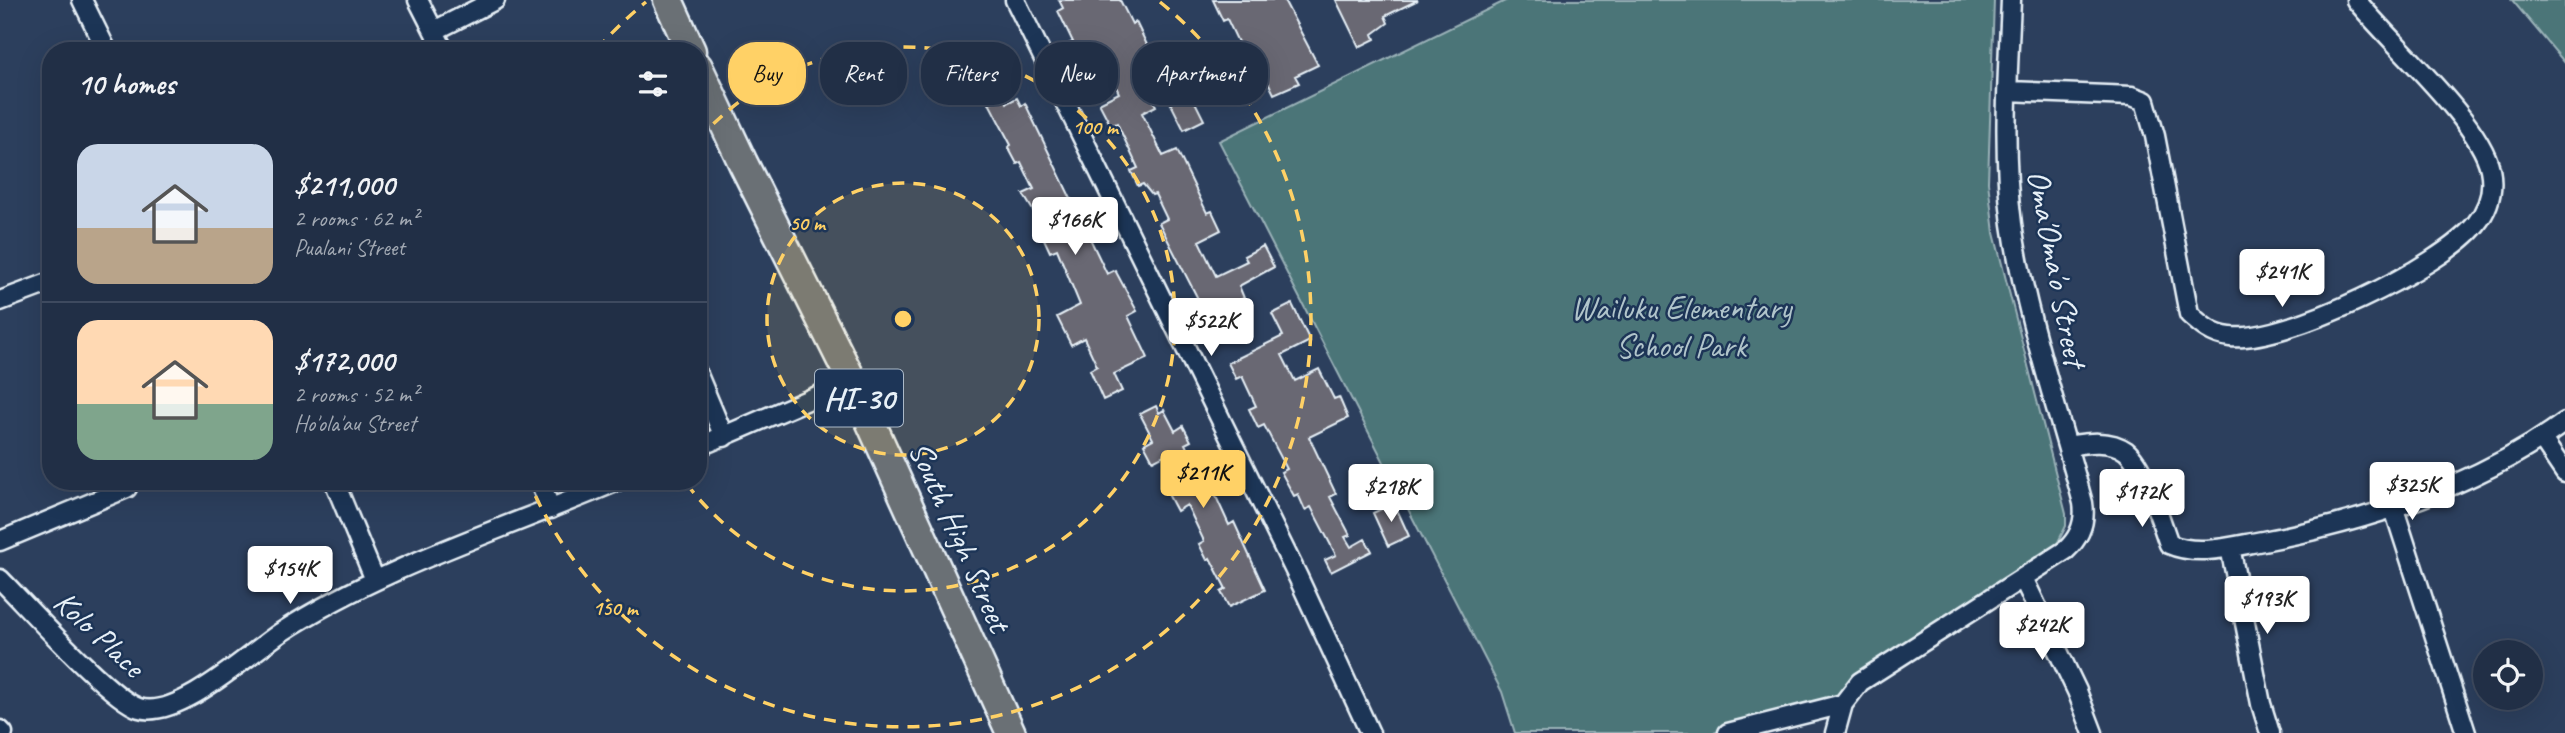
<!DOCTYPE html>
<html lang="en">
<head>
<meta charset="utf-8">
<style>
  body { margin:0; font-family:Caveat,sans-serif; background:#2d3b51; color:#f1f3f6; height:100vh; display:flex; flex-direction:column; font-size:26px; white-space:nowrap }
  * { box-sizing:border-box; margin:0 }
  p { font-size:23px; color:#a2a9b3 }
  .icon { flex:none; width:38px; height:38px; fill:none; stroke:currentColor; stroke-width:2; stroke-linecap:round; stroke-linejoin:round }
  .map { position:relative; flex:1; overflow:hidden }
  .panel { position:absolute; left:42px; top:42px; width:665px; height:448px; display:flex; flex-direction:column; background:#212f46; border-radius:28px; box-shadow:0 7px 28px #0002,0 0 0 2px #3e4a5f }
  .panel>* { flex:none }
  .hud { position:absolute; left:728px; top:42px; width:665px; height:63px; display:flex; gap:14px }
  .tools { position:absolute; left:2473px; top:640px; display:grid; gap:14px }
  .tools a { display:grid; place-items:center; width:70px; height:70px; border-radius:50%; background:#212f46; box-shadow:0 7px 28px #0002,0 0 0 2px #3e4a5f; font-size:35px }
  .price { position:absolute; translate:-50% -60px; padding:0 16px; border-radius:7px; background:#fff; color:#222; font-size:23px; line-height:46px; filter:drop-shadow(0 2px 4px #0008) }
  .price::after { content:''; position:absolute; left:50%; top:42px; width:21px; height:16px; margin-left:-10px; background:inherit; clip-path:polygon(0 0,100% 0,50% 100%) }
  .price.on { background:#ffd166; color:#111 }
  ul { padding:0; list-style:none }
  li { display:flex; align-items:center; gap:21px; height:175px; padding:0 35px }
  li+li { border-top:2px solid #3e4a5f }
  li span { display:grid; place-items:center; flex:none; width:196px; height:140px; border-radius:21px; color:#555 }
  li>.icon { margin-inline-start:auto }
  span .icon { width:84px; height:84px; fill:#fffc; stroke-width:1 }
  li b { font-size:30px }
  h2 { display:flex; justify-content:space-between; align-items:center; height:84px; padding:0 35px; font-size:30px }
  .chip { padding:0 24px; border-radius:28px; background:#212f46; box-shadow:0 7px 28px #0002,0 0 0 2px #3e4a5f; font-size:24px; line-height:63px }
  .chip.on { background:#ffd166; color:#111 }
  .map>svg:first-child { display:block }
  .green { fill:#4b7478; stroke:#9ab2b8; stroke-width:2 }
  .building { fill:#696873; stroke:#e8f1f8; stroke-width:2 }
  .lines { fill:none; stroke-linecap:round; stroke-linejoin:round }
  .street-casing { stroke:#e8f1f8; stroke-width:23 }
  .primary-casing { stroke:#e8f1f8; stroke-width:33 }
  .street { stroke:#1d3557; stroke-width:18 }
  .primary { stroke:#6b6f75; stroke-width:28 }
  .ring { fill:none; stroke:#ffd166; stroke-width:3.5; stroke-dasharray:12 9 }
  .labels { text-anchor:middle; stroke-width:5; stroke-linejoin:round; paint-order:stroke }
  .shield { fill:#1d3557; stroke:#abb9c8; stroke-width:2 }
  .shield-label { font-size:32px; font-weight:bold; fill:#e8f1f8 }
  .street-label { font-size:33px; fill:#e8f1f8; stroke:#1d3557 }
  .park-label { font-size:33px; fill:#b1c5cb; stroke:#1d3557 }
  .centre { fill:#ffd166; stroke:#1d3557; stroke-width:3.5 }
  .ring-label { font-size:21px; text-anchor:middle; font-weight:bold; fill:#ffd166; stroke:#1d3557; stroke-width:5; stroke-linejoin:round; paint-order:stroke }
</style>
</head>
<body>
<div class="map">
<svg width="2565" height="733" viewBox="0 0 2565 733">
  <rect width="100%" height="100%" fill="#2c3f5d"/>
  <filter id="ink" filterUnits="userSpaceOnUse"><feTurbulence type="fractalNoise" baseFrequency=".0143" numOctaves="2"/><feDisplacementMap in="SourceGraphic" scale="14" xChannelSelector="R" yChannelSelector="G"/><feConvolveMatrix kernelMatrix="1 2 1 2 8 2 1 2 1" color-interpolation-filters="sRGB"/></filter>
  <g filter="url(#ink)">
    <!-- green -->
    <path class="green" d="M1507,0h487l-6,182 6,51 72,281v12l-12,24 -220,154 -121,29h-198l-13,-41 -283,-551z
      M2512,0h53v63z"/>
    <!-- building -->
    <path class="building" d="M1059,0h61l12,24 4,-2 14,29 -9,4 9,17 -8,4 14,30 -14,7 21,43 14,-6 30,63 5,-2 9,19 -22,11 17,35 31,-15 -3,-5 19,-10 11,21 -35,19 5,12 -15,8 9,17 -22,11 -57,-111 8,-4 -12,-25 -3,1 -9,-11 -5,2 -7,-15 7,-3 -21,-45 -6,3 -12,-23 20,-10 -17,-37 -23,11 -11,-23 5,-2 -15,-31 5,-3z
      M1213,0h71l34,65 -23,11 4,7 -25,11 -18,-37 -9,4 -20,-42 -4,2z
      M1336,0h82l-33,16 3,7 -15,11 2,5 -16,8z
      M1187,86l17,34 -20,10 -17,-34z
      M1003,96l4,7 10,-5 4,8 4,-3 82,171 8,-4 22,41 -9,5 20,42 -34,16 8,17 -19,9 -13,-30 7,-4 -13,-28 -13,7 -14,-28 23,-12 -23,-56 -7,3 -6,-13 8,-4 -11,-26 -7,3 -11,-18 11,-5 -13,-27 -4,2 -9,-17 3,-2 -22,-42z
      M1292,304l18,37 -28,14 13,26 24,-12 15,30 5,-2 9,21 -39,19 27,57 -6,3 20,38 -5,2 6,10 14,-8 7,12 -41,21 -6,-12 11,-5 -25,-48 -6,3 -7,-16 -4,2 -13,-24 6,-3 -23,-44 -6,3 -9,-19 7,-3 -14,-30 -6,3 -8,-16 55,-27 -11,-22z
      M1156,406l3,7 5,-3 11,21 8,-5 8,15 -6,3 19,37 4,-2 21,46 5,-3 31,68 -36,17 -8,-15 5,-3 -16,-31 -3,2 -8,-16 5,-3 -17,-36 -10,6 -9,-17 -3,-9 12,-6 -13,-24 -11,6 -9,-17 9,-5 -13,-25z
      M1394,503l15,33 -21,10 -15,-33z"/>
    <g class="lines">
      <defs>
        <path id="street" d="M82,0l25,51
          M418,0l26,51
          M1015,0l283,577 72,156
          M434,31l61,-31
          M2008,91l124,5 13,5 10,35 34,178c12,11 23,21 41,23 55,6 212,-70 246,-113 13,-16 18,-35 14,-55 -11,-49 -100,-126 -134,-169
          M0,301l51,-19
          M698,375l26,62
          M2542,439l23,34
          M2068,446c18,-3 42,-7 58,5 20,17 34,69 43,93 29,13 64,2 94,-3 106,-20 214,-55 302,-119
          M698,447l154,-66
          M334,481l41,99
          M539,481l12,28
          M2394,509l72,224
          M0,541l127,-53
          M2230,547l31,157 9,29
          M2023,578l54,113 16,42
          M0,579c26,26 110,120 139,129 39,12 110,-54 141,-75 103,-67 225,-104 338,-152
          M0,730l3,3
          M1728,733l115,-29
          M1835,733l8,-29 17,-22 206,-132c14,-13 20,-28 17,-47 -24,-90 -58,-188 -71,-279 -10,-75 -4,-149 -1,-224"/>
        <path id="primary" d="M668,0l23,51
          M698,67l45,96 109,218 159,352"/>
      </defs>
      <!-- street casing -->
      <use href="#street" class="street-casing"/>
      <!-- primary casing -->
      <use href="#primary" class="primary-casing"/>
      <!-- street -->
      <use href="#street" class="street"/>
      <!-- primary -->
      <use href="#primary" class="primary"/>
    </g>
  </g>
  <!-- distance rings -->
  <circle cx="903" cy="319" r="136" fill="#ffd166" fill-opacity=".12"/>
  <g class="ring">
    <circle cx="903" cy="319" r="136"/>
    <path d="M699 139A272 272 0 1 1 686 483"/>
    <path d="M597 49A408 408 0 0 1 646 2M1160 2A408 408 0 1 1 529 482"/>
  </g>
  <g class="labels">
    <!-- shield labels -->
    <rect class="shield" x="815" y="369.5" width="88" height="57" rx="5"/>
    <g class="shield-label">
      <text x="859" y="409">HI-30</text>
    </g>
    <!-- street labels -->
    <g class="street-label">
      <text transform="translate(2058 268) rotate(79)" y="12">Oma'Oma'o Street</text>
      <text transform="translate(961 536) rotate(66)" y="12">South High Street</text>
      <text transform="translate(100 633) rotate(43)" y="12">Kolo Place</text>
    </g>
    <!-- park labels -->
    <g class="park-label">
      <text x="1681" y="319">Wailuku Elementary<tspan x="1681" dy="38">School Park</tspan></text>
    </g>
  </g>
  <circle cx="903" cy="319" r="10" class="centre"/>
  <g class="ring-label">
    <text x="1095" y="134">100 m</text>
    <text x="807" y="230">50 m</text>
    <text x="615" y="615">150 m</text>
  </g>
</svg>
<div class="tools">
<a><svg class="icon" aria-label="locate" viewBox="0 0 24 24"><circle cx="12" cy="12" r="6"/><path d="M12 2v4M12 18v4M2 12h4M18 12h4"/></svg></a>
</div>
<b class="price" style="left:1075px;top:257px">$166K</b>
<b class="price" style="left:2282px;top:309px">$241K</b>
<b class="price" style="left:1211px;top:358px">$522K</b>
<b class="price on" style="left:1203px;top:510px">$211K</b>
<b class="price" style="left:2412px;top:522px">$325K</b>
<b class="price" style="left:1391px;top:524px">$218K</b>
<b class="price" style="left:2142px;top:529px">$172K</b>
<b class="price" style="left:290px;top:606px">$154K</b>
<b class="price" style="left:2267px;top:636px">$193K</b>
<b class="price" style="left:2042px;top:662px">$242K</b>
<div class="hud">
<a class="chip on">Buy</a>
<a class="chip">Rent</a>
<a class="chip">Filters</a>
<a class="chip">New</a>
<a class="chip">Apartment</a>
</div>
<section class="panel">
<h2>10 homes<svg class="icon" aria-label="filters" viewBox="0 0 24 24"><path d="M4 7h16M4 17h16"/><circle cx="9" cy="7" r="2"/><circle cx="15" cy="17" r="2"/></svg></h2>
<ul>
<li><span style="background:linear-gradient(#c9d6e8 60%,#b9a48a 0)"><svg class="icon" aria-label="home" viewBox="0 0 24 24"><path d="M3 11l9-7 9 7M6 9v11h12V9"/></svg></span><div><b>$211,000</b><p>2 rooms · 62 m²</p><p>Pualani Street</p></div></li>
<li><span style="background:linear-gradient(#ffd9b3 60%,#7fa58c 0)"><svg class="icon" aria-label="home" viewBox="0 0 24 24"><path d="M3 11l9-7 9 7M6 9v11h12V9"/></svg></span><div><b>$172,000</b><p>2 rooms · 52 m²</p><p>Ho'ola'au Street</p></div></li>
</ul>
</section>
</div>
</body>
</html>
